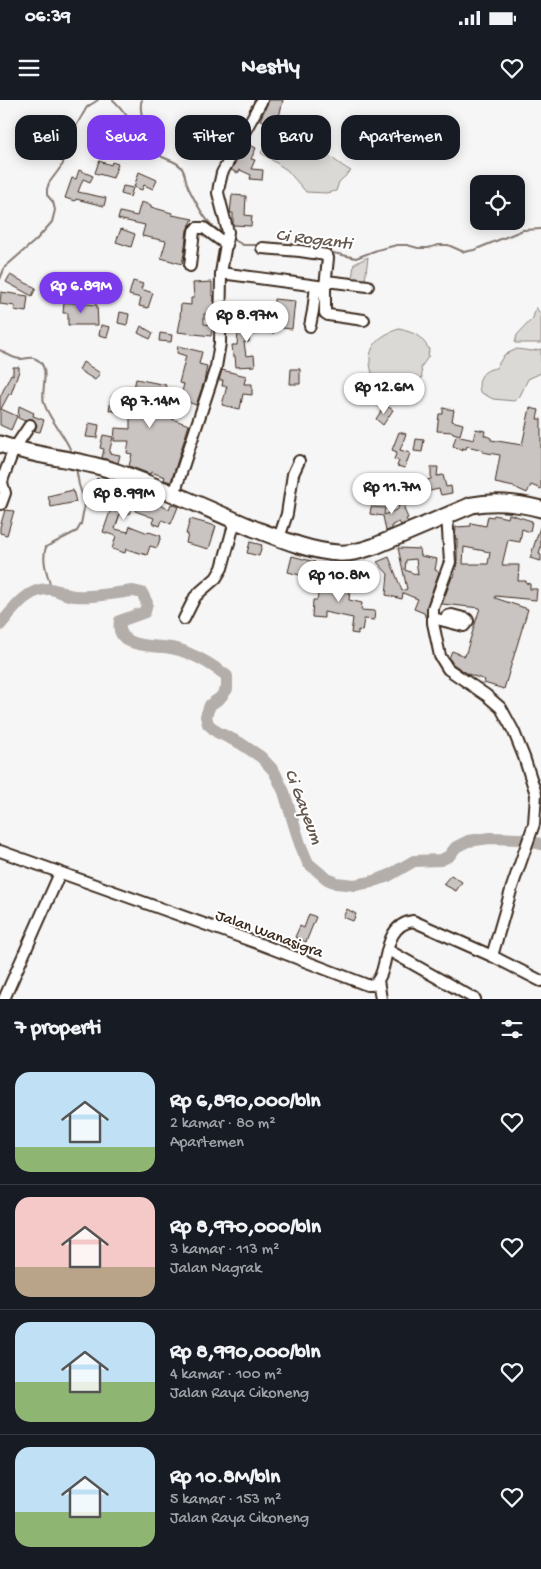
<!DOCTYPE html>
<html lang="id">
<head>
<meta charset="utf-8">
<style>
  body { margin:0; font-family:"Gochi Hand",sans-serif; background:#242831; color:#f1f3f6; height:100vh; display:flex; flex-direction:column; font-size:19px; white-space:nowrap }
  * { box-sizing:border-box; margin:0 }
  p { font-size:16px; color:#9ea1a6 }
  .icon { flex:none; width:28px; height:28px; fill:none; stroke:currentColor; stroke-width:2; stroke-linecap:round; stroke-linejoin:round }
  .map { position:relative; height:899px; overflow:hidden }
  .details { display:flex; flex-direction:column; background:#171b24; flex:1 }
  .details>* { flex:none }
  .banner { position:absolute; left:15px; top:15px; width:511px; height:45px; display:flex; gap:10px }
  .buttons { position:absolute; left:470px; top:75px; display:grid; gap:10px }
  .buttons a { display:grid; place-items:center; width:55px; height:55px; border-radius:10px; background:#171b24; box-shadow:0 2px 12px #0003; font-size:25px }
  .price { position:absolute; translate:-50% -42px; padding:0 11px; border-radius:18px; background:#fff; color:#222; font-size:16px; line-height:32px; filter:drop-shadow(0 1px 2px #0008) }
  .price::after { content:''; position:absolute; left:50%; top:30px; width:15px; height:11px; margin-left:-8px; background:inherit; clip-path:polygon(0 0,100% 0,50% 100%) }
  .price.current { background:#7c3aed; color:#fff }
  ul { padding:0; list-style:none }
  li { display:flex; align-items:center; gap:15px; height:125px; padding:0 15px }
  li+li { border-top:1px solid #363941 }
  li span { display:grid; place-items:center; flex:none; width:140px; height:100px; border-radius:15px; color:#555 }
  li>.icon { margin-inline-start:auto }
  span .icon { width:60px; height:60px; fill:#fffc; stroke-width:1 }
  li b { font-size:21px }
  h2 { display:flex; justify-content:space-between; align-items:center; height:60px; padding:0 15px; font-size:21px }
  .chip { padding:0 18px; border-radius:15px; background:#171b24; box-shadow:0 2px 12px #0003; font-size:18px; line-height:45px }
  .chip.current { background:#7c3aed; color:#fff }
  .status { display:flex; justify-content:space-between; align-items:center; height:35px; padding:0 25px; background:#171b24; direction:ltr }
  .status svg { height:14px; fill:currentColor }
  header { display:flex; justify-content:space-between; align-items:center; height:65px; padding:0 15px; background:#171b24; font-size:22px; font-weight:700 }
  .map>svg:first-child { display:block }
  .green { fill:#dbd9d6; stroke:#8b827a }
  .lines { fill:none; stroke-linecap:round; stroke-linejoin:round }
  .stream { stroke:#847972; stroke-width:2 }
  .river { stroke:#b4aeaa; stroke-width:12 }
  .building { fill:#c9c3c1; stroke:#3b2a1e; fill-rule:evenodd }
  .minor-casing { stroke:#3b2a1e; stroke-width:14 }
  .highway-casing { stroke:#3b2a1e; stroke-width:19 }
  .minor { stroke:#fff; stroke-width:10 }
  .highway { stroke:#fff; stroke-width:15 }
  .labels { text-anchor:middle; stroke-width:4; stroke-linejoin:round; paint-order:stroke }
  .street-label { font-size:16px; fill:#3b2a1e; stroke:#fff }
  .water-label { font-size:18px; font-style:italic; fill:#65584f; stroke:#fff }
</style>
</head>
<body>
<div class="status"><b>06:39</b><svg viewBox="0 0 49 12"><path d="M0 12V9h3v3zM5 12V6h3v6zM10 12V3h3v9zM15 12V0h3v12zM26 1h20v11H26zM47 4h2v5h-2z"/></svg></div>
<header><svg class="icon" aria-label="menu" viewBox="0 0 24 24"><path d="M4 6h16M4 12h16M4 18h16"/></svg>Nestly<svg class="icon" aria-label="heart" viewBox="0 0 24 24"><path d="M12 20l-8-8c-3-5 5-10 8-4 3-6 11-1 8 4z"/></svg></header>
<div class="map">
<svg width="541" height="899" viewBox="0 0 541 899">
  <rect width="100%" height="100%" fill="#f7f6f6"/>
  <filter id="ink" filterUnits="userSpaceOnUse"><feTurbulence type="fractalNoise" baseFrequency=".02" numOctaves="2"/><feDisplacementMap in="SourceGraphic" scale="10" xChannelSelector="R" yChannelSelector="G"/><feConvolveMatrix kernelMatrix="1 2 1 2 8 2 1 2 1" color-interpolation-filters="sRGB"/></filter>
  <g filter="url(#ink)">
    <!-- green -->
    <path class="green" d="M279,31c27,1 49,27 72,40l-12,11 -3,9 -10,2 -20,-1 -19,-22 -26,-17 11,-19z
      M368,157l-3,24 -13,-1 2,-16z
      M536,207l5,8v28h-26l2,-8 16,-17z
      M399,229c16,4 21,6 30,20l-1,8 -7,10 1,10 -5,9c-17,5 -30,-5 -45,-13 -7,-23 4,-37 27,-44z
      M517,249l15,2 9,-2v24l-13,6 -8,17 -6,5 -21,-2 -13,-7c-3,-13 2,-22 16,-24l8,-13z"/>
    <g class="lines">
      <!-- stream -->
      <path class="stream" d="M113,0c13,11 13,22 32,28
        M142,0c-5,9 8,47 16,54 6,6 18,6 23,13 5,6 4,15 8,22 5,10 13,26 20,33 4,5 10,9 15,13
        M231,138l12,7h16
        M329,152l27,6 21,-8 20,-5h10l11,3h10l11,-3h9l16,7 10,-2 49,-20 18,-1
        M0,179l5,-12 31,-27 16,-18 3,-12 -2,-8 -6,-7v-6l2,-6 14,-19 1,-17 23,-40 11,-7
        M0,250c6,4 13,9 21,9 6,0 10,-3 15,0 16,8 4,31 8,44 6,19 22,32 28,51
        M52,490c-4,-14 -11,-29 -6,-43l31,-16 4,-7 4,-21 -6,-18 -3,-17"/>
      <!-- river -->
      <path class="river" d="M0,525c13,-15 27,-37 49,-36 9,0 16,7 26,7 19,2 39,-3 58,-5l9,2 5,10 -2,9 -25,9c-5,28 34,24 51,27 6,1 13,3 19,6 13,5 25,13 37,22v13l-7,9 -10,7 -4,11 2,8 9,8 23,11 21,14 13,14 10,21 16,52 8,19 19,16 9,4 19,2 16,-3 17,-6 26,-15 27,-1 8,-4 7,-9 12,-6 22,-3 30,1 21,5"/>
    </g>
    <!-- building -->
    <path class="building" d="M269,0h14l-4,17 3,1 -3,8 -19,-6z
      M246,43l10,5 -5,11 4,1 -4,9 12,1 -1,10 -12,-1 1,-4 -11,-5 -2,3 -7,-3z
      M99,61l12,4 1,-3 6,2 -5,14 -18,-5z
      M79,70l14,6 -3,6 -7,-3 -5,13 28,6 -2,8 -28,-7 -1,2 -10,-3 7,-20 4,1z
      M139,72l18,8 -4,9 -9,-4 -2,5 -8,-3z
      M123,86l10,2 -3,9 -9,-3z
      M232,95l14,1 -1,19 7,1 -1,10 -18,-1v-12h-3z
      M141,102l10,3v2l21,6v2l21,4 -6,11 -3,24 -2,10 -21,-6 5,-17 -24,-5 3,-11 -27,-6 2,-7 17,4z
      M121,129l14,5 -4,13 -15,-5z
      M10,175l26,13 -4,8 -26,-14z
      M133,181l10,3 -2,5 12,4 -5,15 -9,-2 2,-8 -12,-3z
      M212,182v14h2v17l-10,1v10l9,1 -2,11 -33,-4 3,-15h-1l1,-13 10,1v-7h3l-1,-15z
      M1,192l27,4 -2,16 -12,-2 1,-4 -15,-2z
      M274,199l21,2 -3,28 -10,-1 1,-15 -9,-1z
      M64,202l33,3 1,20h-30v-12h-5z
      M120,212l9,2 -2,11 -9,-2z
      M234,224l28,3v-3l12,1v8l-15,-1v2h-9l-1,8h-5l2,14 8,-1 1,11 -19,1 -1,-11h-2l-1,-11h5l1,-13h-4z
      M101,225l9,2 -3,10 -8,-2z
      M141,226l12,7 -3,6 -12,-6z
      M160,233l12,2 -1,7 -12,-1z
      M178,246l24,6 -3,12 8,2 -3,16 -8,23 -16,-6 4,-15 -5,-1 7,-27 -9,-3z
      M83,262l17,11 -5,7 -16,-10z
      M13,267h6v4l-8,23h-2l-8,15 16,7 -6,14 -11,-5v-28l11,-23 2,1z
      M291,269h9v15h-10z
      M222,270l24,6 -2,8h8v11l-9,-1 -3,15 -18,-4 5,-19h-5l1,-6h-4z
      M136,279l30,6 -2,8 4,1 -3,17 9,2 -2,6 17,6 -18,57 -7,-2 1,-3 -14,-5 -1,2 -21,-8 3,-12 -5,-1 2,-12h-15l1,-13 15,1v-14l-21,-5 3,-14 12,3 1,-8 8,1z
      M385,305l8,5 -10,15 -7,-6z
      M19,306l15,7 -1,3 11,4 -4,12 -5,-1 2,-6 -4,-6h-6l-2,2 -7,-3z
      M443,308l11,2 -2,11 11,3 -3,11 -7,-2v-1l-16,-1 2,-17h4z
      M530,308l9,2 -2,9h4v70l-10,-4 -4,8 -13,-6 -19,-4 5,-28 -18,-3 1,-2 -16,-4 -1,3 -4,-1v2l-9,-4 3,-10 18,4 2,-11 9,2 -1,4 7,3v2l31,5z
      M89,323l10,2 -2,13 -11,-1z
      M399,332l7,2 -6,16 10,3 -5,15 -8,-2 2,-5 -5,-2 3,-7 -5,-2z
      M103,335l10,2 -4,16 11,2 -2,8 -16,-5 2,-9 -4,-1z
      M416,339l8,1 -2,12 -8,-1z
      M431,367h7l-1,9 6,-1 3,12 5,-1 1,7 -11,2 -2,-6 -9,2 -3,-11 4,-1z
      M97,378l22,10 1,-3 10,5 -4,12 7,3 -4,9 -8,-3 -6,18 13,3 2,-6 18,7 1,-1 12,4 -4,12 -7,-2 -3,9 -21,-6 -1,4 -13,-4 4,-13 -13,-4 12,-35 -14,-5 -2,5 -9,-4z
      M73,390l3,12 -25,5 -3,-11z
      M141,397l28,12 2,-5 7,3 -7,17 -9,-4 -2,6 -8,-3 2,-5 -19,-7z
      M401,397l6,3 -3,9 4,9 -2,1 2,3 -7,3 -2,-3 -7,3v4l-6,2 -3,-15 -13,-2 1,-7 14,1 -1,7 14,-6z
      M5,410l9,1 -7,24 -7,-2v-6z
      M509,414l23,7 -2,11 -8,-3 -2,13 -12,-2 -6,25h17l-1,16h8v2l4,1v5h7l-1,11 -41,-4v2l33,11 -24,80 -20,-6 1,-3 -17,-6 -15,-10 -4,-6 3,-7 13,5 15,-48 -38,-4 10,-27h2l3,-13v-25h-2l1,-12 15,-1v-3l15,3 2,-10 5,1 1,-2 14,3zM464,447l26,5 -2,12h-25z
      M190,419l26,7 -7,23 -23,-6 2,-9h-2z
      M540,427l1,19 -2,8 2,1v6l-11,-3z
      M250,442l12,3 -3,11 -12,-3z
      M398,448l22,1 1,7 16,3 -2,11 4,2 -12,34 -1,13 -2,-6 -10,-4 4,-10 -3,-1 -12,-5 -1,6 -16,-4 2,-21 -11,-12 12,-5 13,34 5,-2zM416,459l2,16 -13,-5 1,-10z
      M292,456l23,6 -4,16 -23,-6z
      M329,468l6,1v4l3,1 -2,14 14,2 -1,10 13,3 -1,7 14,1 -1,9 -10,-1 -2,12 -4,-1v4l-7,-1 2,-15 -29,-6v6l-12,-1 1,-17h4l6,-29 5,1z
      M451,775l11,7 -6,9 -13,-7z
      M347,809l9,5 -3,7 -10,-4z
      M309,814l7,3 -10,25 -11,-5 5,-11 4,2z"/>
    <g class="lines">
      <defs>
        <path id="minor" d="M262,148l38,3 26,4 2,3 -3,29v26l3,2 36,5
          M190,166l4,-35 3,-3h7l23,17
          M221,173l104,14
          M326,181l42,5
          M310,226l3,-15 3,-25
          M174,394l42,-127 4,-24 1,-70 7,-41 -10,-39 1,-7 3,-13 40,-73
          M1,404l4,-11 -3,-10 1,-5 11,-29 16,-24
          M447,414l3,48 -17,46v15l7,33 8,13 38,26 15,13 13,24 10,25 12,37 -2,30 -22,63 -20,69
          M279,438l8,-24 6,-40 6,-13
          M433,518l31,8 4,-5 -1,-2 -15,-4 -5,1 -2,5
          M184,519l11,-22 6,-6 15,-13 6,-10 13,-47
          M0,751l260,93 107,41h5c20,-9 6,-59 41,-64l79,35 49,25
          M388,850l87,49
          M378,880l3,19
          M4,899l56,-126"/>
        <path id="highway" d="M0,344c36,13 74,14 111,26 49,16 96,39 144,59 26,10 54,22 83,24 13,1 25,-3 37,-7l97,-41c24,-5 46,-2 69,4"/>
      </defs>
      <!-- minor casing -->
      <use href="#minor" class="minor-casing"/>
      <!-- highway casing -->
      <use href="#highway" class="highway-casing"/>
      <!-- minor -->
      <use href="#minor" class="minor"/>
      <!-- highway -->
      <use href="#highway" class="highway"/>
    </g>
  </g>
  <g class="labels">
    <!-- street labels -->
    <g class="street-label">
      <text transform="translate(270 832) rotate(20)" y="6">Jalan Wanasigra</text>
    </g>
    <!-- water labels -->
    <g class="water-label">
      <text transform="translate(314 138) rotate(7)" y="6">Ci Roganti</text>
      <text transform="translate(305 706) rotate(69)" y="6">Ci Gayeum</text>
    </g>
  </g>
</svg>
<div class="buttons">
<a><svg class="icon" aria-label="locate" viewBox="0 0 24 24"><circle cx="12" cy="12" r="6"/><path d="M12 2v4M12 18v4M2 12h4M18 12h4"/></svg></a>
</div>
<b class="price current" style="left:81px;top:214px">Rp 6.89M</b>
<b class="price" style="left:247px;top:243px">Rp 8.97M</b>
<b class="price" style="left:384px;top:315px">Rp 12.6M</b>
<b class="price" style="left:150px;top:329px">Rp 7.14M</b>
<b class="price" style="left:392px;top:415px">Rp 11.7M</b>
<b class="price" style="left:124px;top:421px">Rp 8.99M</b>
<b class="price" style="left:339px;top:503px">Rp 10.8M</b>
<div class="banner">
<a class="chip">Beli</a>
<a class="chip current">Sewa</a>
<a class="chip">Filter</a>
<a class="chip">Baru</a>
<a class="chip">Apartemen</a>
</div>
</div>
<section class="details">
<h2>7 properti<svg class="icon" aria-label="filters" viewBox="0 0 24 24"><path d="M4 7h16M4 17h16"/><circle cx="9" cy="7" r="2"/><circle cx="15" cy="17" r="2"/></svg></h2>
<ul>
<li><span style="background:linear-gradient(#bfe0f5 75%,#8fb573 0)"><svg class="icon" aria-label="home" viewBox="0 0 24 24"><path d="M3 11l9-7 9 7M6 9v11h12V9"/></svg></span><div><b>Rp 6,890,000/bln</b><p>2 kamar · 80 m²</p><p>Apartemen</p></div><svg class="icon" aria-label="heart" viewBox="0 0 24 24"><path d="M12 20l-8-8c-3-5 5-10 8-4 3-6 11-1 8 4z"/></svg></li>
<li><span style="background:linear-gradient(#f6c9c9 70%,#b9a48a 0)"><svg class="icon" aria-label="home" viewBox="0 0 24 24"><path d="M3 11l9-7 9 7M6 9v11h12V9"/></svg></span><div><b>Rp 8,970,000/bln</b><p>3 kamar · 113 m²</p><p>Jalan Nagrak</p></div><svg class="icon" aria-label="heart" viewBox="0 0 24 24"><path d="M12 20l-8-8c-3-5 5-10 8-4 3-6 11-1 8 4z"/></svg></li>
<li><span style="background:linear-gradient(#bfe0f5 60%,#8fb573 0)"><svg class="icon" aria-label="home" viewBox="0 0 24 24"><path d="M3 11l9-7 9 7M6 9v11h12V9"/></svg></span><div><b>Rp 8,990,000/bln</b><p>4 kamar · 100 m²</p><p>Jalan Raya Cikoneng</p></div><svg class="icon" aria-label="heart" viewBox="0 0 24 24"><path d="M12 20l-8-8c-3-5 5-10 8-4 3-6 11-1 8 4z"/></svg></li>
<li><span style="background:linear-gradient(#bfe0f5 65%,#8fb573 0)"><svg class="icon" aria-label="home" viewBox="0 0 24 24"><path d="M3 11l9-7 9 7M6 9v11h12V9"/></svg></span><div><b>Rp 10.8M/bln</b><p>5 kamar · 153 m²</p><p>Jalan Raya Cikoneng</p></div><svg class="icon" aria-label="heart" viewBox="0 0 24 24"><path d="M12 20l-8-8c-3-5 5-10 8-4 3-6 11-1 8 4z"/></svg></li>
</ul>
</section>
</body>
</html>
